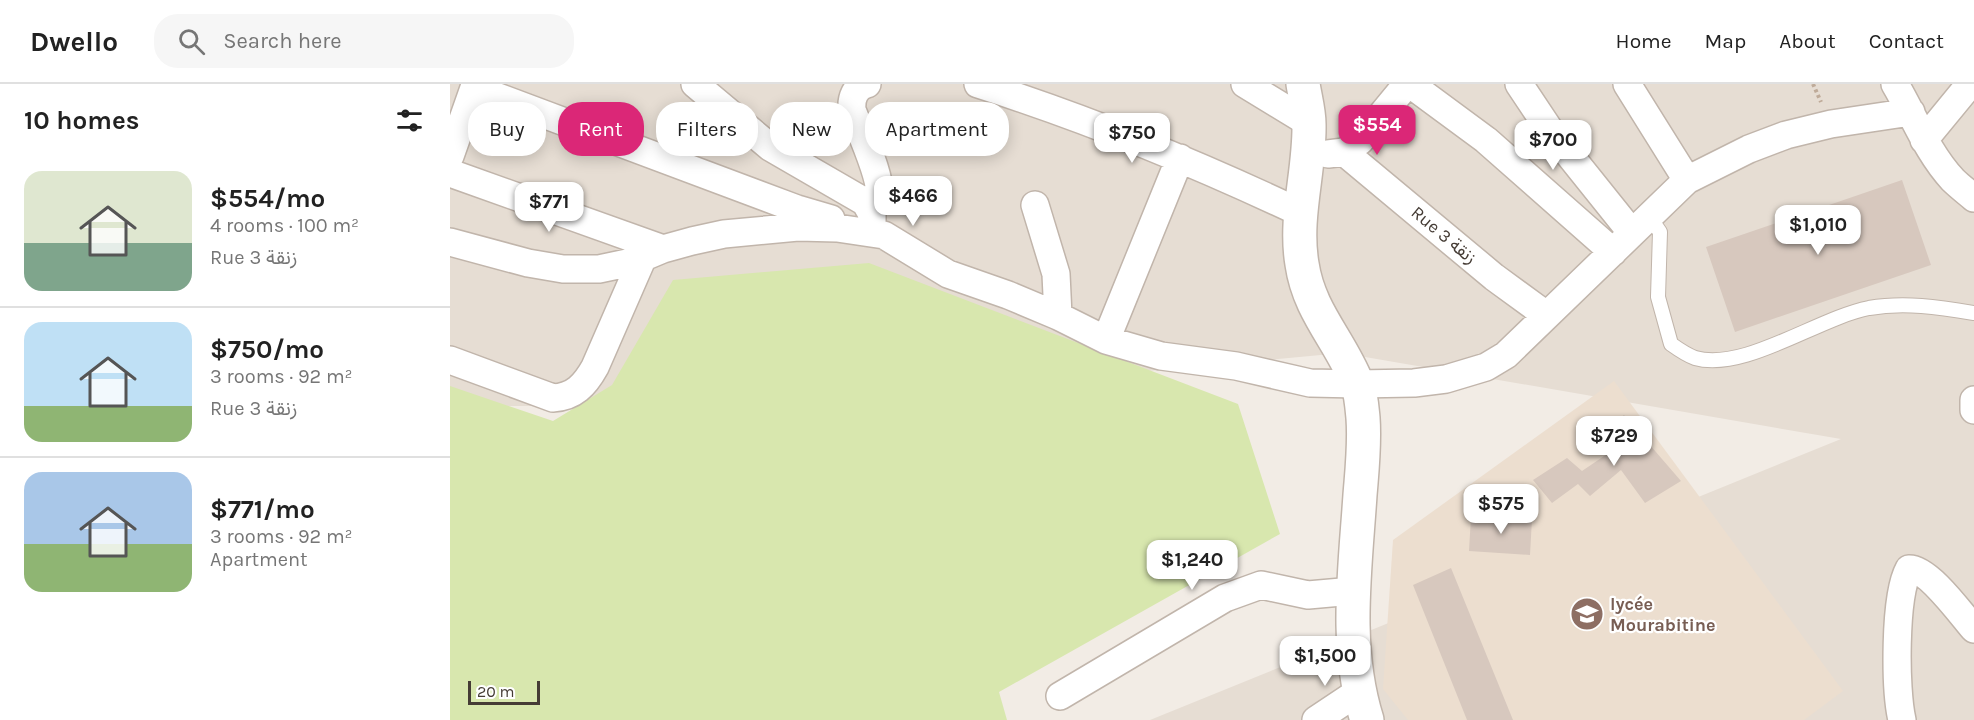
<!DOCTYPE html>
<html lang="en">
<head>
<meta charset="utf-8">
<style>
  body { margin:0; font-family:Karla,"Noto Sans Arabic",sans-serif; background:#f6f6f6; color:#222; height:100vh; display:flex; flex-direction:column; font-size:22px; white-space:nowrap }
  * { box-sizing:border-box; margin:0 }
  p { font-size:20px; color:#767676 }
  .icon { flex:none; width:33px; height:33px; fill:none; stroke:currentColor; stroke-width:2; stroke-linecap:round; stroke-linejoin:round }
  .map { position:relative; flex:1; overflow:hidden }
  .side { display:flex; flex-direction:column; background:#fff; width:450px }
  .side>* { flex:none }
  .guide { position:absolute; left:18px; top:18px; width:570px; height:54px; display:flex; gap:12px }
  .scale { position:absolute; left:18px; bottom:15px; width:72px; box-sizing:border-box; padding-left:6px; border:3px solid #453c35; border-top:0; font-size:16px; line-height:21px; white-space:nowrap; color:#453c35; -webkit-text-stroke:4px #fff; paint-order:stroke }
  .price { position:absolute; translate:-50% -51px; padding:0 14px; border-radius:12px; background:#fff; color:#222; font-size:20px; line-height:39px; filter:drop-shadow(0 2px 3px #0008) }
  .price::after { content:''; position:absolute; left:50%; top:36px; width:18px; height:14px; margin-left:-9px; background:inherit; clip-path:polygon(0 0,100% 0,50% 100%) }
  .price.current { background:#db2777; color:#fff }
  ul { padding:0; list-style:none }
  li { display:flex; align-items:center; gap:18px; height:150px; padding:0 24px }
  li+li { border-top:2px solid #e0e0e0 }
  li span { display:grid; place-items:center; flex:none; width:168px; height:120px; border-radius:18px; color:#555 }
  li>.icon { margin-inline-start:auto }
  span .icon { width:72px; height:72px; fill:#fffc; stroke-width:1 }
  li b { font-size:26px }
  h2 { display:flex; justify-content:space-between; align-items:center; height:72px; padding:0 24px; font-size:26px }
  .pill { padding:0 21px; border-radius:24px; background:#fff; box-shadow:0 3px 15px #0003; font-size:21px; line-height:54px }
  .pill.current { background:#db2777; color:#fff }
  header { display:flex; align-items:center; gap:36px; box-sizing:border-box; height:84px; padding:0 30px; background:#fff; border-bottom:2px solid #e0e0e0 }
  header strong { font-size:28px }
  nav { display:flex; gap:33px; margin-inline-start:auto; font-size:21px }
  .search { width:420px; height:54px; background:#f6f6f6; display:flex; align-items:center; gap:15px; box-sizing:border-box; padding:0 21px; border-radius:24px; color:#767676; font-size:22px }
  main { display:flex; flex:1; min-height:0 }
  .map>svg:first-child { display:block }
  .residential { fill:#e6ddd3 }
  .education { fill:#ecdecf }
  .green { fill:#d8e7ae }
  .building { fill:#d7c8be }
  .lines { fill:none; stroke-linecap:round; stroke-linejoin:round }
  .service-casing { stroke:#c1b5ab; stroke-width:16 }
  .minor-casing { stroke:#c1b5ab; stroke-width:30 }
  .tertiary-casing { stroke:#c1b5ab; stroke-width:36 }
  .path { stroke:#bfab99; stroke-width:4; stroke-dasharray:3 3; stroke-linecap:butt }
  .service { stroke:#fff; stroke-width:14 }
  .minor { stroke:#fff; stroke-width:27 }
  .tertiary { stroke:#fff; stroke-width:33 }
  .labels { text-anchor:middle; stroke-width:4.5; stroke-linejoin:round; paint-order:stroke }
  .street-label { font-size:18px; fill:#453c35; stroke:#fff }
  .education-label { font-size:18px; font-weight:bold; fill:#785e54; stroke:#fff; text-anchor:start }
</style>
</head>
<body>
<header>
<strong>Dwello</strong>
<div class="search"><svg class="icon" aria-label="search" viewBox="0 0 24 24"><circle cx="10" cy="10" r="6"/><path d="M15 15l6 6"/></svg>Search here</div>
<nav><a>Home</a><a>Map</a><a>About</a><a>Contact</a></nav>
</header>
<main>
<section class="side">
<h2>10 homes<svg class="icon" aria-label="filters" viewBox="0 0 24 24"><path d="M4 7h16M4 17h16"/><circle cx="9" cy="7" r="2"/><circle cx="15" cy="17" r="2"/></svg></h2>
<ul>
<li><span style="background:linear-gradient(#dfe7d0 60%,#7fa58c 0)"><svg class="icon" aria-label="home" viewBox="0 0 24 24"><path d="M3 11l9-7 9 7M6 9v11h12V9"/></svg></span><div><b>$554/mo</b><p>4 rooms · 100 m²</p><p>Rue 3 زنقة</p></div></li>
<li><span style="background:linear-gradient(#bfe0f5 70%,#8fb573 0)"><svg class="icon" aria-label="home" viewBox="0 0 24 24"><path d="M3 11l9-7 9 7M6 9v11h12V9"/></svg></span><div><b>$750/mo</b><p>3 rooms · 92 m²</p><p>Rue 3 زنقة</p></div></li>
<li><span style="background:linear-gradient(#a9c7e8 60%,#8fb573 0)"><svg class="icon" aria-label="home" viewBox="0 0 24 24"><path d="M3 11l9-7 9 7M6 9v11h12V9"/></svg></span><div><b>$771/mo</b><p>3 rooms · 92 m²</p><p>Apartment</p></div></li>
</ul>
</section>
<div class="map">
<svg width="1524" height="636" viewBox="0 0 1524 636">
  <rect width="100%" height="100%" fill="#f2ece5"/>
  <!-- residential -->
  <path class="residential" d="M0,0h1524v636h-824l691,-281 -499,-86 -575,53h-317z"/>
  <!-- education -->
  <path class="education" d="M1164,297l229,310 -39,29h-396l-25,-31 10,-149z"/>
  <!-- green -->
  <path class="green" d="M419,179l369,141 42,130 -281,158 8,28h-557v-334l103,35 59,-36 61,-105z"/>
  <!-- building -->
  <path class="building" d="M1452,96l29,85 -196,67 -29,-85z
    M1174,331l57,66 -36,22 -24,-33 -31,26 -12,-12 -26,19 -19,-23 34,-22 15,13 31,-21 -15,-15z
    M1021,432l61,3 -2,36 -61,-4z
    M1001,484l62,152h-46l-54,-135z"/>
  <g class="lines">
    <defs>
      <path id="service" d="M1199,132l11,16 -2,65 13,47c7,5 16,11 24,14 49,14 123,-40 174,-50 35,-6 70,-1 105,5"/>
      <path id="minor" d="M245,0l75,63 95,55 7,12v18
        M417,0c-12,3 -16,14 -15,26 7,19 34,75 26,92l-8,7
        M528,0c110,35 217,79 321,128
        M795,0l64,39
        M960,0l76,56 127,112
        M1069,0l32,48 81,101
        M1177,0l60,96
        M1445,0c19,32 32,68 58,96 6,6 14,12 21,18
        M1474,56l46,-56
        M894,68l150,125 52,38
        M878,70l16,-2 16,-11 47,-57
        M0,72l24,-68 323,121 34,10
        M0,89l213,76
        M585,121l21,69 2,42
        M0,158l78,21 35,6h36l33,-7 31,-13 29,-8 32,-7 74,-7 39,1 47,7 64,39 60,21 50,21 48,24 55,16 75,10 74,17 47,1 57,-1 32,-4 40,-12 20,-12 181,-175 62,-31 37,-14 45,-11 80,-12
        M656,256l74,-182
        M0,276l103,38c21,-1 32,-13 42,-31l48,-110
        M1524,316v10
        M610,612l165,-98 36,-13 47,10 45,-4
        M866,636l42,-28
        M1452,636c-7,-30 -8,-124 7,-151 19,-1 52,45 65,60"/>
      <path id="tertiary" d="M853,0c2,13 6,27 6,40 1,47 -15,93 -7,140 7,48 38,76 55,119 4,10 5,24 6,35 2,26 -1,52 -3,77 -5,76 -16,152 7,225"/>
    </defs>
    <!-- service casing -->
    <use href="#service" class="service-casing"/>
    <!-- minor casing -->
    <use href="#minor" class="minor-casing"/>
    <!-- tertiary casing -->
    <use href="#tertiary" class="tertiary-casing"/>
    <!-- path -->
    <path class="path" d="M1363,0l8,18"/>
    <!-- service -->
    <use href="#service" class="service"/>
    <!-- minor -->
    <use href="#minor" class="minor"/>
    <!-- tertiary -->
    <use href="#tertiary" class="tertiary"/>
  </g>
  <!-- icons -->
  <defs>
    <symbol id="school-disc" viewBox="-11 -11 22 22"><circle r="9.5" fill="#8d6e63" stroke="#fff"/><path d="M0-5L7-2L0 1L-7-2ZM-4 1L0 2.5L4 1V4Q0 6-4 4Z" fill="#fff"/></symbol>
  </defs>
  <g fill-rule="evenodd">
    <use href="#school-disc" x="1118" y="511" width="38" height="38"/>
  </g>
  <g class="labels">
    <!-- street labels -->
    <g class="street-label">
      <text transform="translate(994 151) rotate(40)" y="6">Rue 3 زنقة</text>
    </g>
    <!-- education labels -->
    <g class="education-label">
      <text x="1160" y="526">lycée<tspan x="1160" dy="21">Mourabitine</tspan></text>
    </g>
  </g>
</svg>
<div class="scale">20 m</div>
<b class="price current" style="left:927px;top:72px">$554</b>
<b class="price" style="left:682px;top:80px">$750</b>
<b class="price" style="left:1103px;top:87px">$700</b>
<b class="price" style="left:463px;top:143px">$466</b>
<b class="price" style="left:99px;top:149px">$771</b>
<b class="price" style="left:1368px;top:172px">$1,010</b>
<b class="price" style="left:1164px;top:383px">$729</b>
<b class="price" style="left:1051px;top:451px">$575</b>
<b class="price" style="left:742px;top:507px">$1,240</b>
<b class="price" style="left:875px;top:603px">$1,500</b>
<div class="guide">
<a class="pill">Buy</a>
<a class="pill current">Rent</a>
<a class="pill">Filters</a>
<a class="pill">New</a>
<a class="pill">Apartment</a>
</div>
</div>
</main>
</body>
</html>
